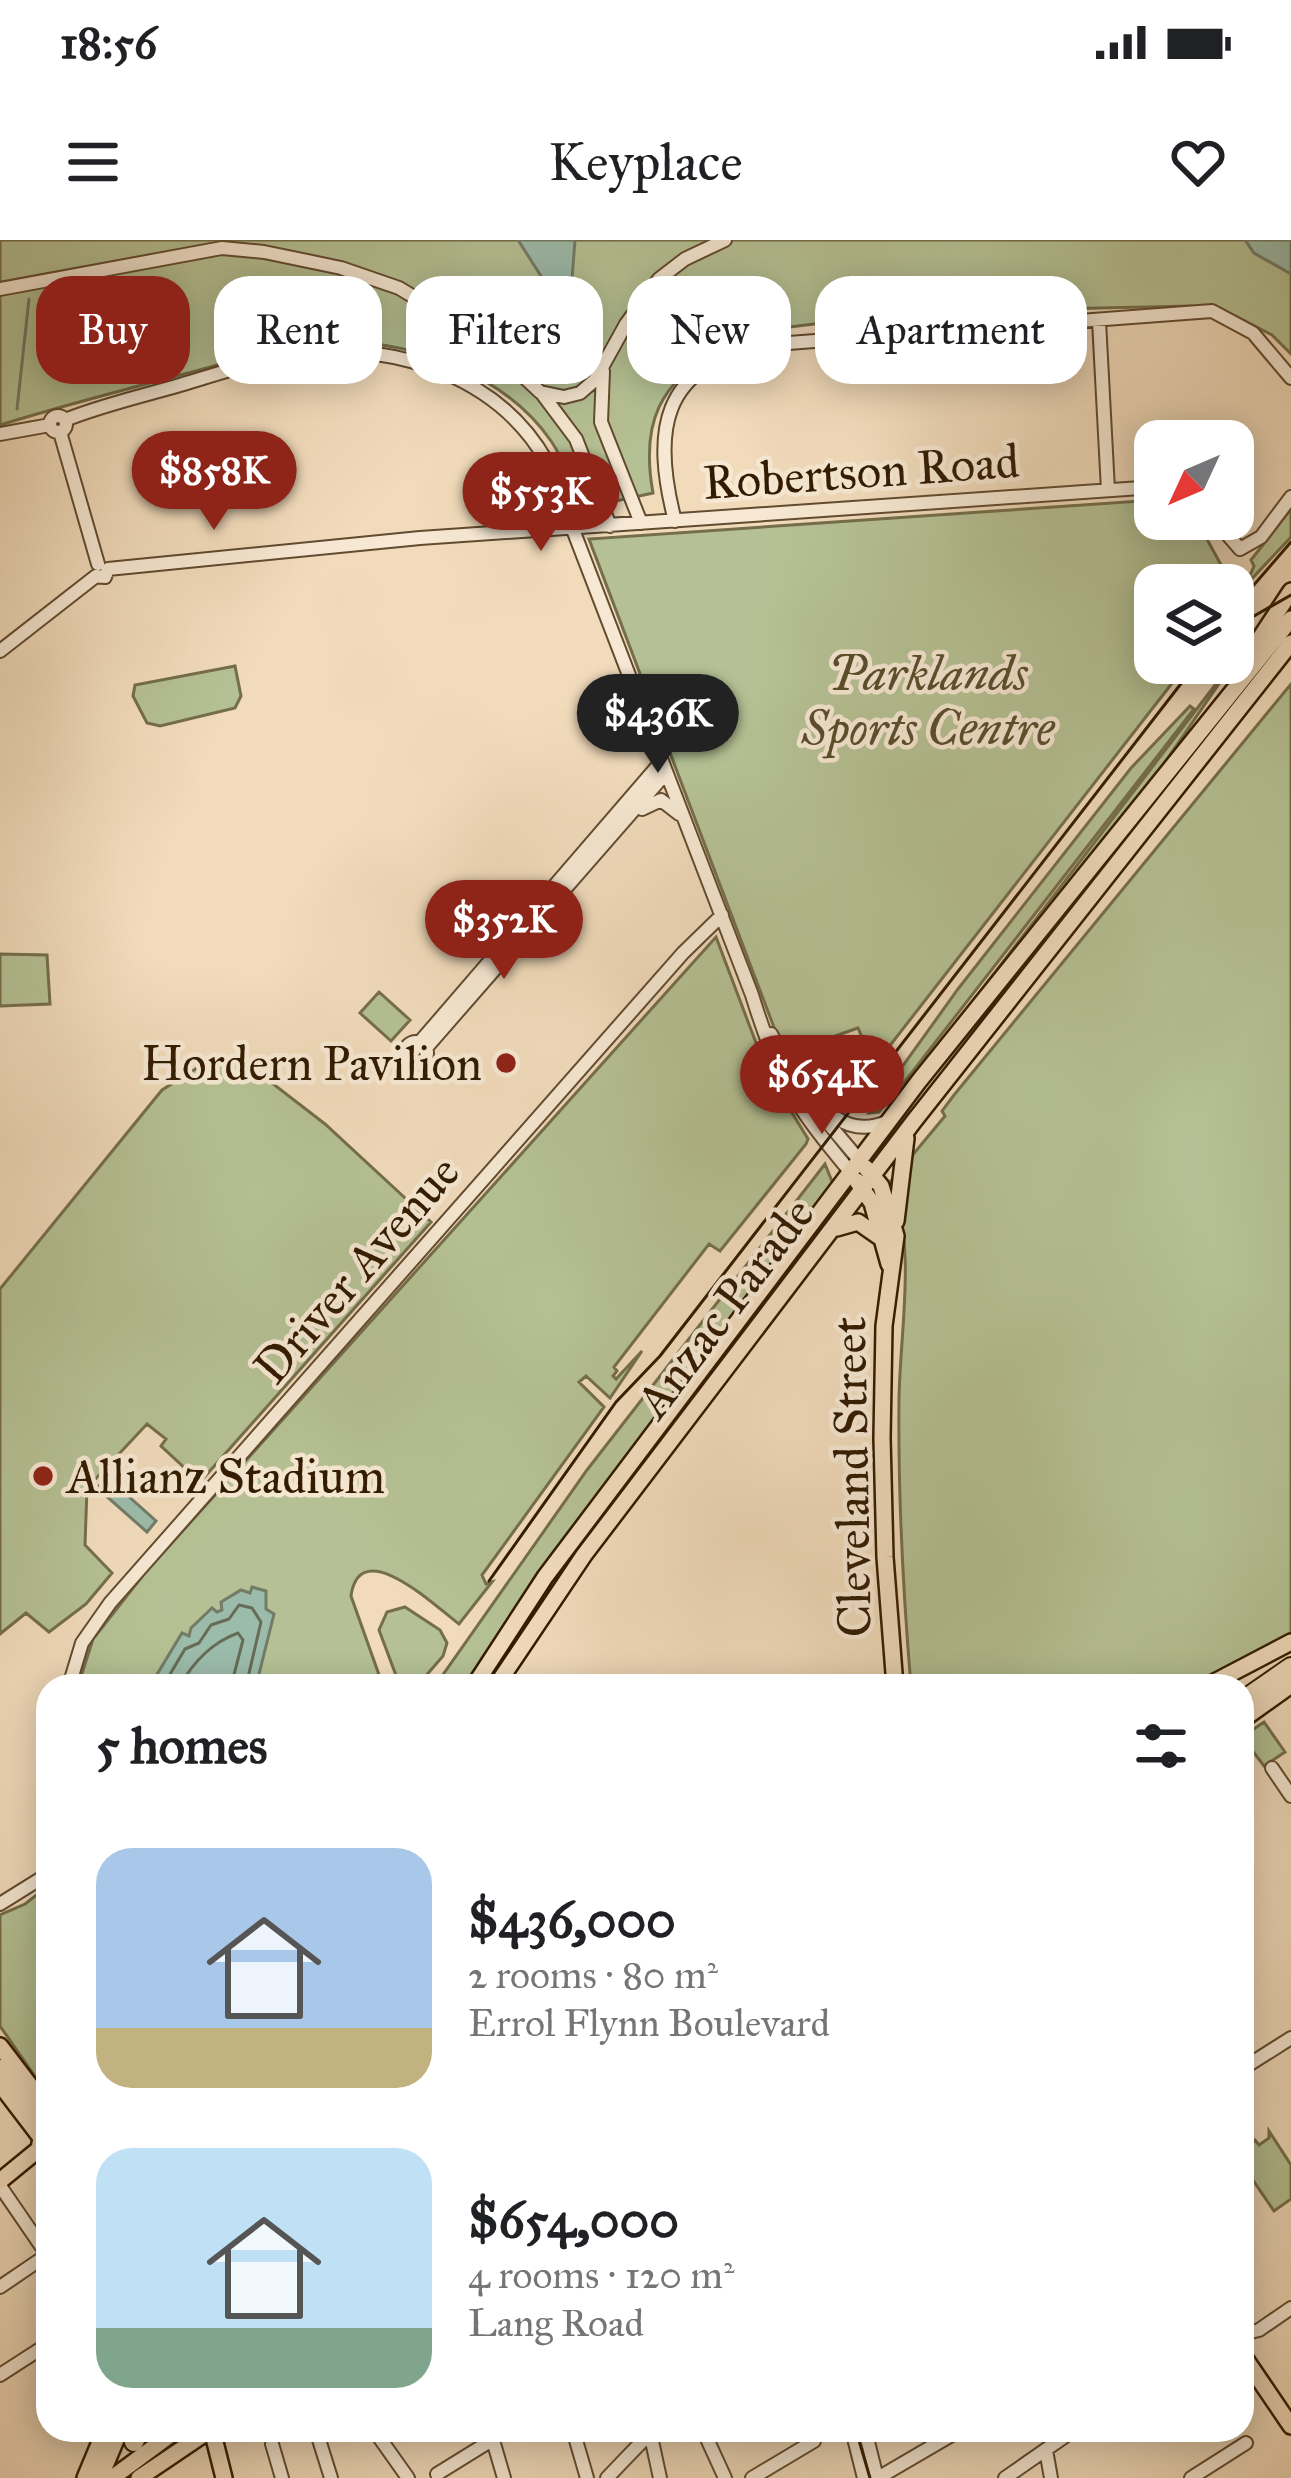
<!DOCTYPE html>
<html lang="en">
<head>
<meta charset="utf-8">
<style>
  body { margin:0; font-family:"IM FELL Great Primer",serif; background:#f6f6f6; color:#202124; height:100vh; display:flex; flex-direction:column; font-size:45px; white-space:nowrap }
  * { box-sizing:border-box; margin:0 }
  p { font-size:39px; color:#757577 }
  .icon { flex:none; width:66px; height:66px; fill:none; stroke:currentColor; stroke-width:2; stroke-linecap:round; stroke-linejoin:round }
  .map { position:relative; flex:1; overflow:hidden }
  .sheet { position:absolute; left:36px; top:1434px; width:1218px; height:768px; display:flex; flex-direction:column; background:#fff; border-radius:36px; box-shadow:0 6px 30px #0003 }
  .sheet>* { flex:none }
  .guide { position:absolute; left:36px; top:36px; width:1221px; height:108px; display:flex; gap:24px }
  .needle { width:78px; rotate:226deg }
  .tools { position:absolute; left:1134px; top:180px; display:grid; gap:24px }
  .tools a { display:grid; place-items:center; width:120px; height:120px; border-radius:24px; background:#fff; box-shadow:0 6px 30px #0003; font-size:60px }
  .price { position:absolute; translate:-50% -102px; padding:0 27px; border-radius:42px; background:#8f2418; color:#fff; font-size:39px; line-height:78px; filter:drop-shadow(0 3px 6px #0008) }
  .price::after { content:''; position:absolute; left:50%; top:72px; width:36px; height:27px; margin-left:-18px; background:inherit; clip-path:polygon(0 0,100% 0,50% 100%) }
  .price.active { background:#222; color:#fff }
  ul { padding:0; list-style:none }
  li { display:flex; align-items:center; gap:36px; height:300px; padding:0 60px }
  li span { display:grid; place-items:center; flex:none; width:336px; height:240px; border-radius:36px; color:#555 }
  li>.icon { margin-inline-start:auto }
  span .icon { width:144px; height:144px; fill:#fffc; stroke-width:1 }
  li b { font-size:51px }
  h2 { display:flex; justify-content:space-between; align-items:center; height:144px; padding:0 60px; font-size:51px }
  .tag { padding:0 42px; border-radius:36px; background:#fff; box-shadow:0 6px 30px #0003; font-size:42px; line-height:108px }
  .tag.active { background:#8f2418; color:#fff }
  .status { display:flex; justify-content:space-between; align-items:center; height:84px; padding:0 60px; background:#fff; direction:ltr }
  .status svg { height:33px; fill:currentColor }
  header { display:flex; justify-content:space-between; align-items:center; height:156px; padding:0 60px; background:#fff; font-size:54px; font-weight:600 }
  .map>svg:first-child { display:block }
  .green { fill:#b5c194; stroke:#746e4a; stroke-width:3 }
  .water { fill:#9cbcab; stroke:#727c67; stroke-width:3 }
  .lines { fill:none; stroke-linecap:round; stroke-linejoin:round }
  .shore { stroke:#676c56; stroke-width:3 }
  .stream { stroke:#727c67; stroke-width:3 }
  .highway-tunnel { stroke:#cbb596; stroke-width:18; stroke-dasharray:18 9; stroke-linecap:butt }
  .minor-casing { stroke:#624b2f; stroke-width:16 }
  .major-casing { stroke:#321b00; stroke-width:20 }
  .highway-casing { stroke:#321b00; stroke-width:22 }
  .minor { stroke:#f6e8d3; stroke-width:12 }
  .major { stroke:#f1dbbb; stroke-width:15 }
  .highway { stroke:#f1dbbb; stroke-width:18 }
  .tram { stroke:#321b00; stroke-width:3 }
  .poi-dot { fill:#8f2418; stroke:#f6e8d3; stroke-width:4.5 }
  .labels { text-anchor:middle; stroke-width:9; stroke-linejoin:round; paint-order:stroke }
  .street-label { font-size:48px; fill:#321b00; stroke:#f6e8d3 }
  .park-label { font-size:48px; font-style:italic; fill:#594d2c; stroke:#f6e8d3 }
  .poi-label { font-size:48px; fill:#321b00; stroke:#f6e8d3; text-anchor:end }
</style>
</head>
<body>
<div class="status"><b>18:56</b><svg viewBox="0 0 49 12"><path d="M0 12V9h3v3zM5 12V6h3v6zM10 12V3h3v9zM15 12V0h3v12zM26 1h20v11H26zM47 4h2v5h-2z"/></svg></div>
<header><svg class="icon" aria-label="menu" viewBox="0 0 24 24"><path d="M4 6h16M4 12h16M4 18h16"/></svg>Keyplace<svg class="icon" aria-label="heart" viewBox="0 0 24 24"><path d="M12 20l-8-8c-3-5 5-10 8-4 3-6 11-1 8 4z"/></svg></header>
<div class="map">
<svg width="1291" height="2238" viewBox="0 0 1291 2238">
  <rect width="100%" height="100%" fill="#f1dbbb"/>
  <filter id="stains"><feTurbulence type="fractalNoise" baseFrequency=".00167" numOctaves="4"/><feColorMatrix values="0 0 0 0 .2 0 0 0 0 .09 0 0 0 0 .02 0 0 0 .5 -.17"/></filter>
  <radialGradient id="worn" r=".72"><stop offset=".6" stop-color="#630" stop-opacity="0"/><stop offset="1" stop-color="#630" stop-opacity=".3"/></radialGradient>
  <!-- green -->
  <path class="green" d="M0,0h1291v114l-19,-19 -45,-23 -36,-6 -136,3 -148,10 -3,7 -79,3 -3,-6 -65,8 -32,16 -5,-3c-60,41 -80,77 -67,149l-75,16c-7,-23 -13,-48 -27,-68 -45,-65 -134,-99 -210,-99 -49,0 -98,16 -145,29 -66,17 -131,34 -196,54z
    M1155,260v19h41l36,66h-77v78h27l-5,7 3,3 -306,393 -16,-38 -68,24 -12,-14 -189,-499z
    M1291,269v28l-45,48 8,-19 -3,-6z
    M1245,406l-84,122 -260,327z
    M235,426l6,30 -6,12 -75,18 -13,-3 -14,-27 2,-11z
    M1291,444v950l-97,52h-283c-8,-95 -13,-191 -12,-286 1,-73 18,-149 -8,-219l54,-65 -3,-5 12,-16z
    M1190,466l4,3 -288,371 -27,32 -10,1 89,-124 173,-221z
    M716,697l51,135 41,67 -2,5 -86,107 -11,-7 -95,123 3,4 -4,5 3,3 26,-28 -32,47 -24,-22 -7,6 25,25 -122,168 4,9 6,-2 -33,42c-23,-17 -99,-91 -108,-28l32,90h-305l15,-47 51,-65z
    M0,714l47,1 3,49 -50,2z
    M379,752l31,28 -19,21 -31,-28z
    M213,818l28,1 84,65 106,98 -231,260 -39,-36 5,-7 -19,-15 -60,64 -2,57 27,28 -26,31 -37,28 -23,-19 -26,21v-345l162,-199z
    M825,924l8,20 -7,12 -289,379 -71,111h-31l152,-216z
    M405,1367l35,23 7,13 -4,13 -26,30h-17l-21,-56 8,-18z
    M1264,1482l21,30 -21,14 -22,-29z
    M48,1646v209l-48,-69v-111l25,-11z
    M1269,1891l22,34v34l-17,12 -32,-47v-10l13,-14 4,5 10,-7z"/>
  <!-- water -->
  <path class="water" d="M518,0h57l-4,52 -8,16h-5l-3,-10z
    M1245,0h46v34l-37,-21z
    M107,1237l49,44 -9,11 -50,-44z
    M252,1347l14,4v18l8,5 -18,72h-106l32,-53 7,3 2,-8 21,-20 5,4 5,-2 -1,-8 20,-12 9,3z"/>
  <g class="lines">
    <!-- shore -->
    <path class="shore" d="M163,1446l22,-37 14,-6 12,-18 18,-6 10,-14 13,3 9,14 -15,64
      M180,1446c13,-24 33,-44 58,-53l5,7 -12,46"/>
    <!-- stream -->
    <path class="stream" d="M17,169l12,-110"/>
    <!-- highway-tunnel -->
    <path class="highway-tunnel" d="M127,2238l67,-48"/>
    <defs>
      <path id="minor" d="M0,49l222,-41 42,4 77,16 58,20 82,49 59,55 24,5 16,-4 15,-13 31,-56 33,-45 26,-20 40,-19
        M1099,81l9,169
        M603,131l-2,51 40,101
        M543,155l33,44 34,87
        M50 184a8 8 0 1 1 16 0a8 8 0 1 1-16 0Z
        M65,180c37,-15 77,-24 115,-35 41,-12 84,-27 127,-32 91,-10 193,25 240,109l205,533c26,85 44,112 100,179
        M60,192l38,132
        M0,194l50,-9
        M1214,279l26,30 21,-12 30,-40
        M675,281c-23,-89 -15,-153 86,-176l451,-34 41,22 38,45
        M108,329l312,-31 735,-51
        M0,411l96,-75 9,1 3,-8
        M642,569l19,-9 18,14
        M771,794l29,56 60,71
        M405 813a11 11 0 1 1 22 0a11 11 0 1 1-22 0Z
        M420,802l242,-281
        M426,808l240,-275
        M791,823c26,36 48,80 98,58
        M69,1446l13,-43 28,-40 573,-650 39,-38
        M1272,1528l19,28
        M0,1664l48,-30
        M1242,1829l49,-31
        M0,1946l48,70
        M0,2047l47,-32
        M1242,2094l17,-4 32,-22
        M0,2135l48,-31
        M316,2190l15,48
        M374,2190l34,48
        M490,2190l14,48
        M573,2190l14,48
        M703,2190l22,48
        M852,2190l12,48
        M865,2190l12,48
        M650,2192l10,46
        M272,2204l10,34
        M1046,2210l5,28
        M437,2234l55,-34
        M607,2238l46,-48
        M752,2238l62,-37
        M878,2238l82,-48
        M1005,2238l69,-48
        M1191,2238l55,-35"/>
      <path id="major" d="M1237,433l54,-82
        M866,928l15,18 15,50 -12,90 -2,112 3,119 10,129
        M857,941l15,22 17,61
        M896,981l10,-83
        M837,988l21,-6 23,16
        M474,1446l71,-109 374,-496 372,-462
        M496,1446l88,-131 330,-434 377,-478
        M1207,1446l84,-44
        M1242,1480l49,-35
        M0,1806l48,63
        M0,1844l48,63
        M0,1941l39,-32 2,-11
        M1242,2114l49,72
        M212,2190l12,48
        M85,2238l20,-48
        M100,2238l20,-48
        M112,2238l65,-48
        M139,2238l71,-48"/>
      <path id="highway" d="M1242,1461l49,-34
        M0,1829l48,62
        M134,2202l6,-12"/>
    </defs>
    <!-- minor casing -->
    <use href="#minor" class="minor-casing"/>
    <!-- major casing -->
    <use href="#major" class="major-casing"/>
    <!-- highway casing -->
    <use href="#highway" class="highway-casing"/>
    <!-- minor -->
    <use href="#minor" class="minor"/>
    <!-- major -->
    <use href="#major" class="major"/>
    <!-- highway -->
    <use href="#highway" class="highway"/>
    <!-- tram -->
    <path class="tram" d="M1233,369l58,-67
      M1233,388l58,-33
      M489,1341l127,-179 44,-46 537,-693
      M856,2190l14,48"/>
  </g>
  <!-- markers -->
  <g class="poi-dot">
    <circle cx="506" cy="823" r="12"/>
    <circle cx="43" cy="1236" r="12"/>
  </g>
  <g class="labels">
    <!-- street labels -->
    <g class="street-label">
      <text transform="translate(861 231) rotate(-4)" y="17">Robertson Road</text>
      <text transform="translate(356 1029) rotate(-49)" y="17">Driver Avenue</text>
      <text transform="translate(724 1067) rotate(-53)" y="17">Anzac Parade</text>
      <text transform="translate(851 1237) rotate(-91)" y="17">Cleveland Street</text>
    </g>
    <!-- park labels -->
    <g class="park-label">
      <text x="928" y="450">Parklands<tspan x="928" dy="55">Sports Centre</tspan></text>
    </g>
    <!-- poi labels -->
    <g class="poi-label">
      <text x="482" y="840">Hordern Pavilion</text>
      <text x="67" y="1253" text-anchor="start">Allianz Stadium</text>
    </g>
  </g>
  <rect width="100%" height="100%" filter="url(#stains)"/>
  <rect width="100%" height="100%" fill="url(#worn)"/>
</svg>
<div class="tools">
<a><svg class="needle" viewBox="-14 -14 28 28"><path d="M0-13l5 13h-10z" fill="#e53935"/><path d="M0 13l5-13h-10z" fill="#757577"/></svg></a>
<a><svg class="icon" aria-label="layers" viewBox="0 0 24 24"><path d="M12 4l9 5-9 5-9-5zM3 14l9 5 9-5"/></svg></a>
</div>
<b class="price" style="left:214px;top:293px">$858K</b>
<b class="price" style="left:541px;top:314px">$553K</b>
<b class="price active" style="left:658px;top:536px">$436K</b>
<b class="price" style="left:504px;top:742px">$352K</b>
<b class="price" style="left:822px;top:897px">$654K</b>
<div class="guide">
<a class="tag active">Buy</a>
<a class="tag">Rent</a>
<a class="tag">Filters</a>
<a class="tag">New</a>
<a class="tag">Apartment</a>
</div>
<section class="sheet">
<h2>5 homes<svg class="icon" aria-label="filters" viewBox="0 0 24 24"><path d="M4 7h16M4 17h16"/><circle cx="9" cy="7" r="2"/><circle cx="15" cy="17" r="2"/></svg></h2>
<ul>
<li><span style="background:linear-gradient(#a9c7e8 75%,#c2b280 0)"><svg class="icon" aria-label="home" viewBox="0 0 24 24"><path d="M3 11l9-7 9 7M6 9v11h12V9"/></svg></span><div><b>$436,000</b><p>2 rooms · 80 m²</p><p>Errol Flynn Boulevard</p></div></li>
<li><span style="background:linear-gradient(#bfe0f5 75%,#7fa58c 0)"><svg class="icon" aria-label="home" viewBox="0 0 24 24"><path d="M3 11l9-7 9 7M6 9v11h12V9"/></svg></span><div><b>$654,000</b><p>4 rooms · 120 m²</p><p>Lang Road</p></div></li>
</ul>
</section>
</div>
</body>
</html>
